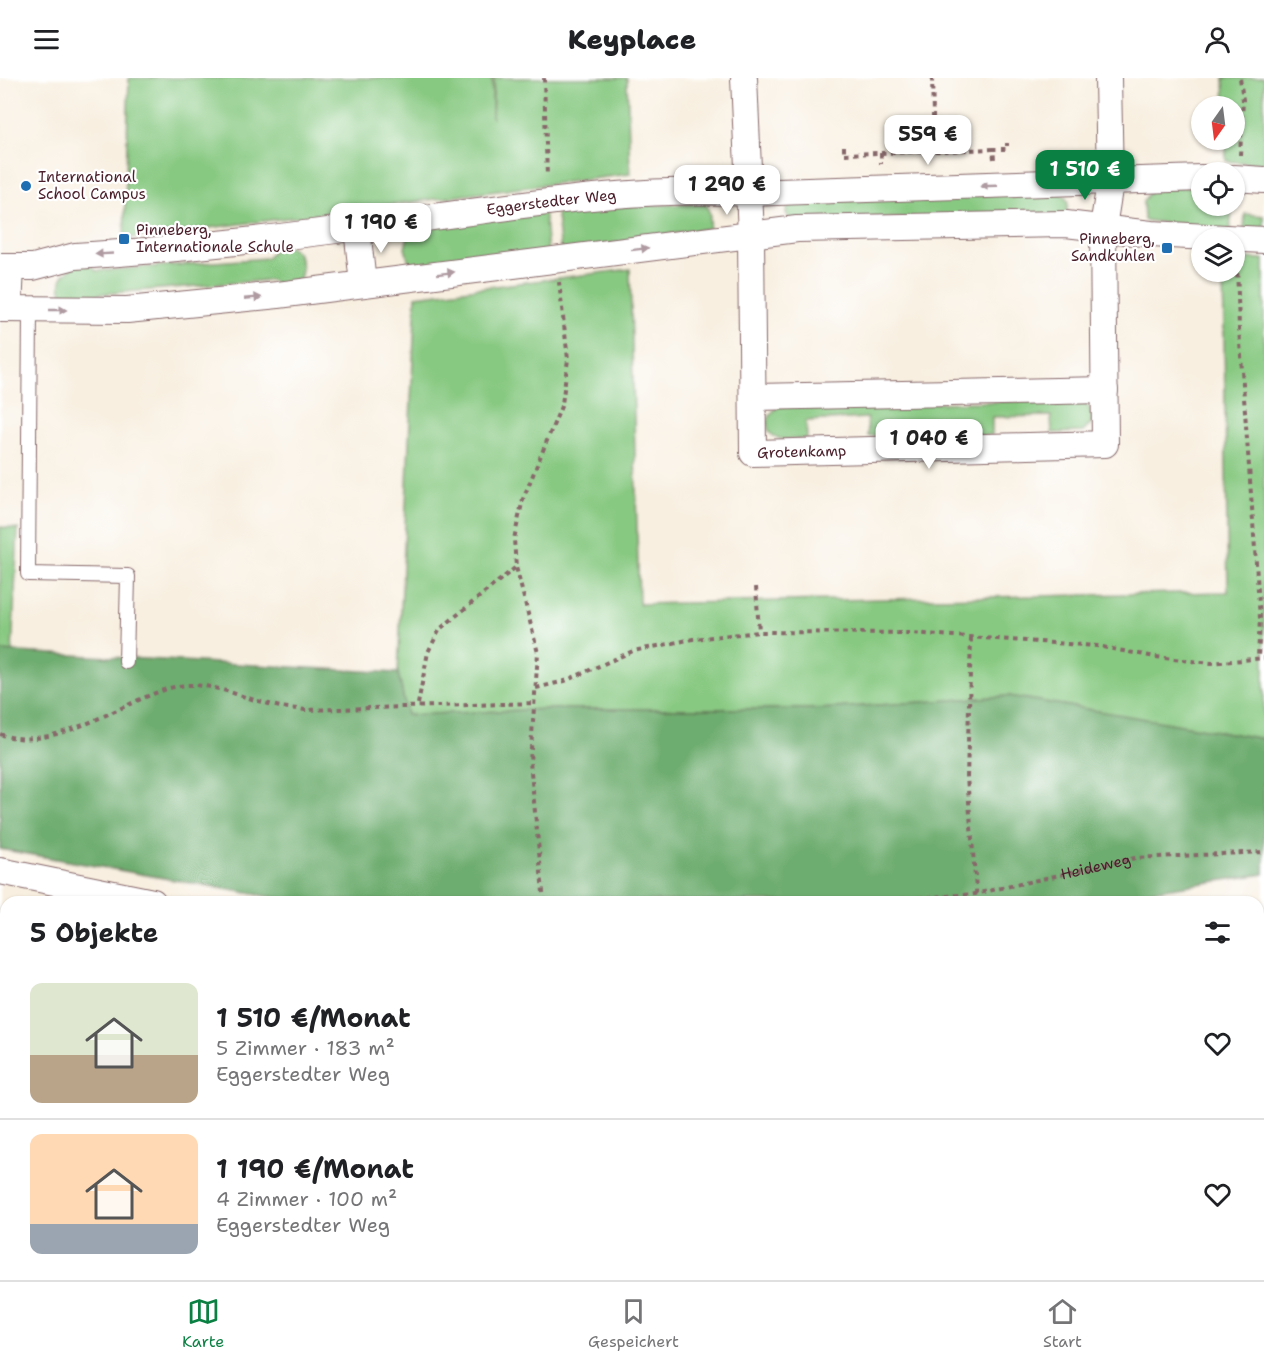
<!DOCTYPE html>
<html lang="de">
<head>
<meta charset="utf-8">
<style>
  body { margin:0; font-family:"Shantell Sans",sans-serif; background:#f6f6f6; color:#202124; height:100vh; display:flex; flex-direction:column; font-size:22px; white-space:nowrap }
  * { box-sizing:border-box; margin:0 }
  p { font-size:20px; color:#757577 }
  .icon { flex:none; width:33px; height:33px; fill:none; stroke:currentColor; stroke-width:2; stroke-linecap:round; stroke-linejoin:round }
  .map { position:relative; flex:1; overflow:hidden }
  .details { position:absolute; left:0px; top:818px; width:1264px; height:386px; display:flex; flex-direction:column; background:#fff; border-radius:18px 18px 0 0; box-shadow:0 2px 4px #0004 }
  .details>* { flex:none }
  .needle { width:39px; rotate:194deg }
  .controls { position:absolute; left:1191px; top:18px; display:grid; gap:12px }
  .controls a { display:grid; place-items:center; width:54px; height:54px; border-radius:50%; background:#fff; box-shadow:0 2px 4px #0004; font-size:30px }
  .price { position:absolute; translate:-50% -51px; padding:0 14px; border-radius:12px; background:#fff; color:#222; font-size:20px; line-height:39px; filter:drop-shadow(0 2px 3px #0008) }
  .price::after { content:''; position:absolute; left:50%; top:36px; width:18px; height:14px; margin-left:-9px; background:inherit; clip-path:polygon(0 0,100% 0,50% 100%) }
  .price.selected { background:#0b8043; color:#fff }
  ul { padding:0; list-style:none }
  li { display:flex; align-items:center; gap:18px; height:150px; padding:0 30px }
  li+li { border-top:2px solid #e0e0e0 }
  li span { display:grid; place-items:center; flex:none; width:168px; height:120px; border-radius:12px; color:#555 }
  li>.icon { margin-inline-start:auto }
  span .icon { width:72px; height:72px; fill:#fffc; stroke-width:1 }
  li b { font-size:26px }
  h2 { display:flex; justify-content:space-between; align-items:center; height:72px; padding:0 30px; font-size:26px }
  header { display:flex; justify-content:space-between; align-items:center; height:78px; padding:0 30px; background:#fff; font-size:27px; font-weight:800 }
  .menu { display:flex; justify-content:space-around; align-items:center; height:84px; border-top:2px solid #e0e0e0; background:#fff; font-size:16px; color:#757577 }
  .menu a { display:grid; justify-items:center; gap:3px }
  .menu .selected { color:#0b8043 }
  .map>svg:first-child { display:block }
  .green { fill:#88c982; stroke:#697456; stroke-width:1.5 }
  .forest { fill:#6ead70; stroke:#5c664e; stroke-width:1.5 }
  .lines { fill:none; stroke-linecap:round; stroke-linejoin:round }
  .lane-casing { stroke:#87686a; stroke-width:16 }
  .street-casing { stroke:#87686a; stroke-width:28 }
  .path { stroke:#87686a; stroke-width:4; stroke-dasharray:4.5 4.5; stroke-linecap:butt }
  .lane { stroke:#fff; stroke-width:14 }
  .street { stroke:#fff; stroke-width:26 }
  .oneway { fill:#ae9aa0 }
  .poi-dot { fill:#1f6fb2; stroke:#fff; stroke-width:2 }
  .labels { text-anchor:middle; stroke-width:4.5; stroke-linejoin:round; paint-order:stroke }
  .poi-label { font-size:15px; fill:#4a1f2b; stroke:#fff; text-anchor:start }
  .street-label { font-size:15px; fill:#4a1f2b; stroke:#fff }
</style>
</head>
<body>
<header><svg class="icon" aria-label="menu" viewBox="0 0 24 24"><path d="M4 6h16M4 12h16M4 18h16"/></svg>Keyplace<svg class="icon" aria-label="person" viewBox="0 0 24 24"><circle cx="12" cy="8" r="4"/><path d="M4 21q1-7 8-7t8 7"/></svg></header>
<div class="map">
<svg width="1264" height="1202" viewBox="0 0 1264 1202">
  <rect width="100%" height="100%" fill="#fff"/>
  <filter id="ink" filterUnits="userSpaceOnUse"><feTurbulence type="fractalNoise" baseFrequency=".0167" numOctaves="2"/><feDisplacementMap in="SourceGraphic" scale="12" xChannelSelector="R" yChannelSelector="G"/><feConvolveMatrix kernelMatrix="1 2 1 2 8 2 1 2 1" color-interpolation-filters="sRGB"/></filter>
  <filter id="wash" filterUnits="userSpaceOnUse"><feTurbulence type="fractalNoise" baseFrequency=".008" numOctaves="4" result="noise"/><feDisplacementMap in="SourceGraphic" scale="24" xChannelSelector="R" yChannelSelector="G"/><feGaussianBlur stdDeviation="1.35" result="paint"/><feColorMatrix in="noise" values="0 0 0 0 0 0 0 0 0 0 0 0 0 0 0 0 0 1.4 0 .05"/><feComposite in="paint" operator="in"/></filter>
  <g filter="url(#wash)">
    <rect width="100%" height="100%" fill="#f8efe0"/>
    <!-- green -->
    <path class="green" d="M129,0h363v41l2,-41h133l3,96 -506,65z
      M1224,0h40v86l-38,-3v-21h8v-34h-9z
      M1201,109l1,19h30l-2,26 -86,-12 -1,-18 9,-14z
      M1057,114c11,5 14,12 7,23l-274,5 -4,-7 3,-11z
      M706,126l4,10 -1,14 -148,24 -5,-45z
      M544,131l4,43 -130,15 -9,-5 -4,-14 5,-19z
      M1245,136l19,2v17l-20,-1z
      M278,167c22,0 28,19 21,37l-16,8 -12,-10 -172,14 -11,10 -22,-3c-14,-23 1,-32 20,-40l11,10 170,-13z
      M1235,180l29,1v480l-255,-43 -189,13h-271l-142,6 -9,-42 18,-377 214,-27 9,335 589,-12 -5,-320h11z
      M1080,322c10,5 12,11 12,22l-9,10 -31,1 -1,-17 -59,1v18l-101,7 -1,-7 -22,1 -1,-18 -61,3 1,18c-9,0 -20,2 -29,-1 -17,-6 -11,-25 2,-32z
      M0,449l18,2 -6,123 -12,-1z"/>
    <!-- forest -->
    <path class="forest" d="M0,573l398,22 9,42 142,-6h271l189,-13 255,43v135l-186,28 -785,-1 -293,-52z"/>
  </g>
  <g filter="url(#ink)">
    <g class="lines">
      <defs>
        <path id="lane" d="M30,233l-2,263 100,2 -2,86"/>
        <g id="street">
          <path id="s2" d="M744,0l7,157 2,218 352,-9 -2,-217 7,-44 -2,-105"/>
          <path d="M1234,100l30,2"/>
          <path d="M357,150l6,56"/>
          <path id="s3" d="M0,189h33l42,-11c117,-7 235,-22 351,-38 106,-14 214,-32 321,-25l455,-15"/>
          <path d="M0,231l127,1 151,-15 519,-66 269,-5 85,10 113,6"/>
          <path d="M9,231l2,-42"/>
          <path d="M753,319l352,-7"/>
          <path d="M0,793l153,31"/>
          <path d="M1258,958h6"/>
          <path d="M293,1197l3,5"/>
          <path d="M1004,1197v5"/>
          <path d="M228,1202v-5"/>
          <path d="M649,1202l1,-5"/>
        </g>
      </defs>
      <!-- lane casing -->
      <use href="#lane" class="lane-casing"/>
      <!-- street casing -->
      <use href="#street" class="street-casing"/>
      <!-- path -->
      <g class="path">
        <path d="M544,0l3,99"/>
        <path d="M932,0l2,73"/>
        <path d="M844,68v8l37,-1v11"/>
        <path d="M881,75l112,-4"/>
        <path d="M1240,77l3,-55 -3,-22"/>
        <path d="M994,81l-1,-10h14v-6"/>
        <path d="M1237,186l2,65 21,289 -2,40"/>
        <path d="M756,509l3,45"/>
        <path d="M971,560l-4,139 10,125"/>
        <path d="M536,610l29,-7 68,-30 60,-12 66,-7 152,1 186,13 58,11 56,6 53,-5"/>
        <path d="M418,626l10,-52 12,-23 76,-62"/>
        <path d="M0,656c52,20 121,-32 170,-46 34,-10 66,8 99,16 11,4 24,4 36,6l231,-7"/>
        <path d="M544,824l-14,-140 8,-109 -22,-86 -2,-28 9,-40 39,-95 6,-45 -9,-77"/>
        <path id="s1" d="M856,824l119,-8 160,-36 129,-6"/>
        <path d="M1258,1104l6,1"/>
        <path d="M378,1202l1,-5"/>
      </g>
      <!-- lane -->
      <use href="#lane" class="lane"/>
      <!-- street -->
      <use href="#street" class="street"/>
    </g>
    <!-- one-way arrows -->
    <defs><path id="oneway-solid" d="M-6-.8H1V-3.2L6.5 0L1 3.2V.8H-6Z" transform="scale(1.5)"/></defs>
    <g class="oneway">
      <use href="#oneway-solid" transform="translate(989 108) rotate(178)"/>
      <use href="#oneway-solid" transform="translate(640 171) rotate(-7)"/>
      <use href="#oneway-solid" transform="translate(104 176) rotate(177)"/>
      <use href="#oneway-solid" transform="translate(446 195) rotate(-7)"/>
      <use href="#oneway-solid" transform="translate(253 220) rotate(-5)"/>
      <use href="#oneway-solid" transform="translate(58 232)"/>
    </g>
  </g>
  <!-- markers -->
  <g class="poi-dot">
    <circle cx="26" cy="108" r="6"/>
    <rect x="118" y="155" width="12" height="12" rx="3"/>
    <rect x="1161" y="164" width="12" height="12" rx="3"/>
  </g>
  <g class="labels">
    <!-- poi labels -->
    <g class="poi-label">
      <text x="38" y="104">International<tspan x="38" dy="17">School Campus</tspan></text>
      <text x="136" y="157">Pinneberg,<tspan x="136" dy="17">Internationale Schule</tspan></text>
      <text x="1155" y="166" text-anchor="end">Pinneberg,<tspan x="1155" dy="17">Sandkuhlen</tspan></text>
    </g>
    <!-- street labels -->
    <g class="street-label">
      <text dy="5" stroke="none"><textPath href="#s3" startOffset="556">Eggerstedter Weg</textPath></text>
      <text dy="5" stroke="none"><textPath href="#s2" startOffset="424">Grotenkamp</textPath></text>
      <text dy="5" stroke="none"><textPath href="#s1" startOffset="243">Heideweg</textPath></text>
    </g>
  </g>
</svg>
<div class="controls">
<a><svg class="needle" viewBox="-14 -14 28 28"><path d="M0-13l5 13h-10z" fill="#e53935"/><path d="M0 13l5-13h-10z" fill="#757577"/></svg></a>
<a><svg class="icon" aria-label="locate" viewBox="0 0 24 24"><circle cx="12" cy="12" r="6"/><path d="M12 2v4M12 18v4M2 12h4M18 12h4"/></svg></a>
<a><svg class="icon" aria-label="layers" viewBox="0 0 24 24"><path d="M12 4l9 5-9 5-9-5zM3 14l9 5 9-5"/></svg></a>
</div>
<b class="price" style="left:928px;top:88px">559 €</b>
<b class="price selected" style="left:1085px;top:123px">1 510 €</b>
<b class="price" style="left:727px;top:138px">1 290 €</b>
<b class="price" style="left:381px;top:176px">1 190 €</b>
<b class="price" style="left:929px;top:392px">1 040 €</b>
<section class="details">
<h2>5 Objekte<svg class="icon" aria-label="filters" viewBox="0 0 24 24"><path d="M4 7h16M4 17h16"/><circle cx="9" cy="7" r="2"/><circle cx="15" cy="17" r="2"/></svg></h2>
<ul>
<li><span style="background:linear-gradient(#dfe7d0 60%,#b9a48a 0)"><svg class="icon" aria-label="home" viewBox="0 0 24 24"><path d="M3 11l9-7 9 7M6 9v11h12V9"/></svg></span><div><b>1 510 €/Monat</b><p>5 Zimmer · 183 m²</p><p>Eggerstedter Weg</p></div><svg class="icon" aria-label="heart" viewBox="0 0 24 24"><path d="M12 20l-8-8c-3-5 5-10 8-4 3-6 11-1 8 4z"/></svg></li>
<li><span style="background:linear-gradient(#ffd9b3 75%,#9aa5b1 0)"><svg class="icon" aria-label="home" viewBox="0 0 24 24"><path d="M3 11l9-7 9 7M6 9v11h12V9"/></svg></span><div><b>1 190 €/Monat</b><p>4 Zimmer · 100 m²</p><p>Eggerstedter Weg</p></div><svg class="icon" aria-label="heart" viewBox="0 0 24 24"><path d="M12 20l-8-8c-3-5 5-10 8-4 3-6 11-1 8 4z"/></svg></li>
</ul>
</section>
</div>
<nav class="menu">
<a class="selected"><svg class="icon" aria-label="map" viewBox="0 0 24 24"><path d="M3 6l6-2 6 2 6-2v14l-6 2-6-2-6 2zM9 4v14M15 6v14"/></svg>Karte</a>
<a><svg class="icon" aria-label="saved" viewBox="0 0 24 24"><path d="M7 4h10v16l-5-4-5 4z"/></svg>Gespeichert</a>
<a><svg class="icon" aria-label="home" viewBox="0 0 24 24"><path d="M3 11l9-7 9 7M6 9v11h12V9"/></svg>Start</a>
</nav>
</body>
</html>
